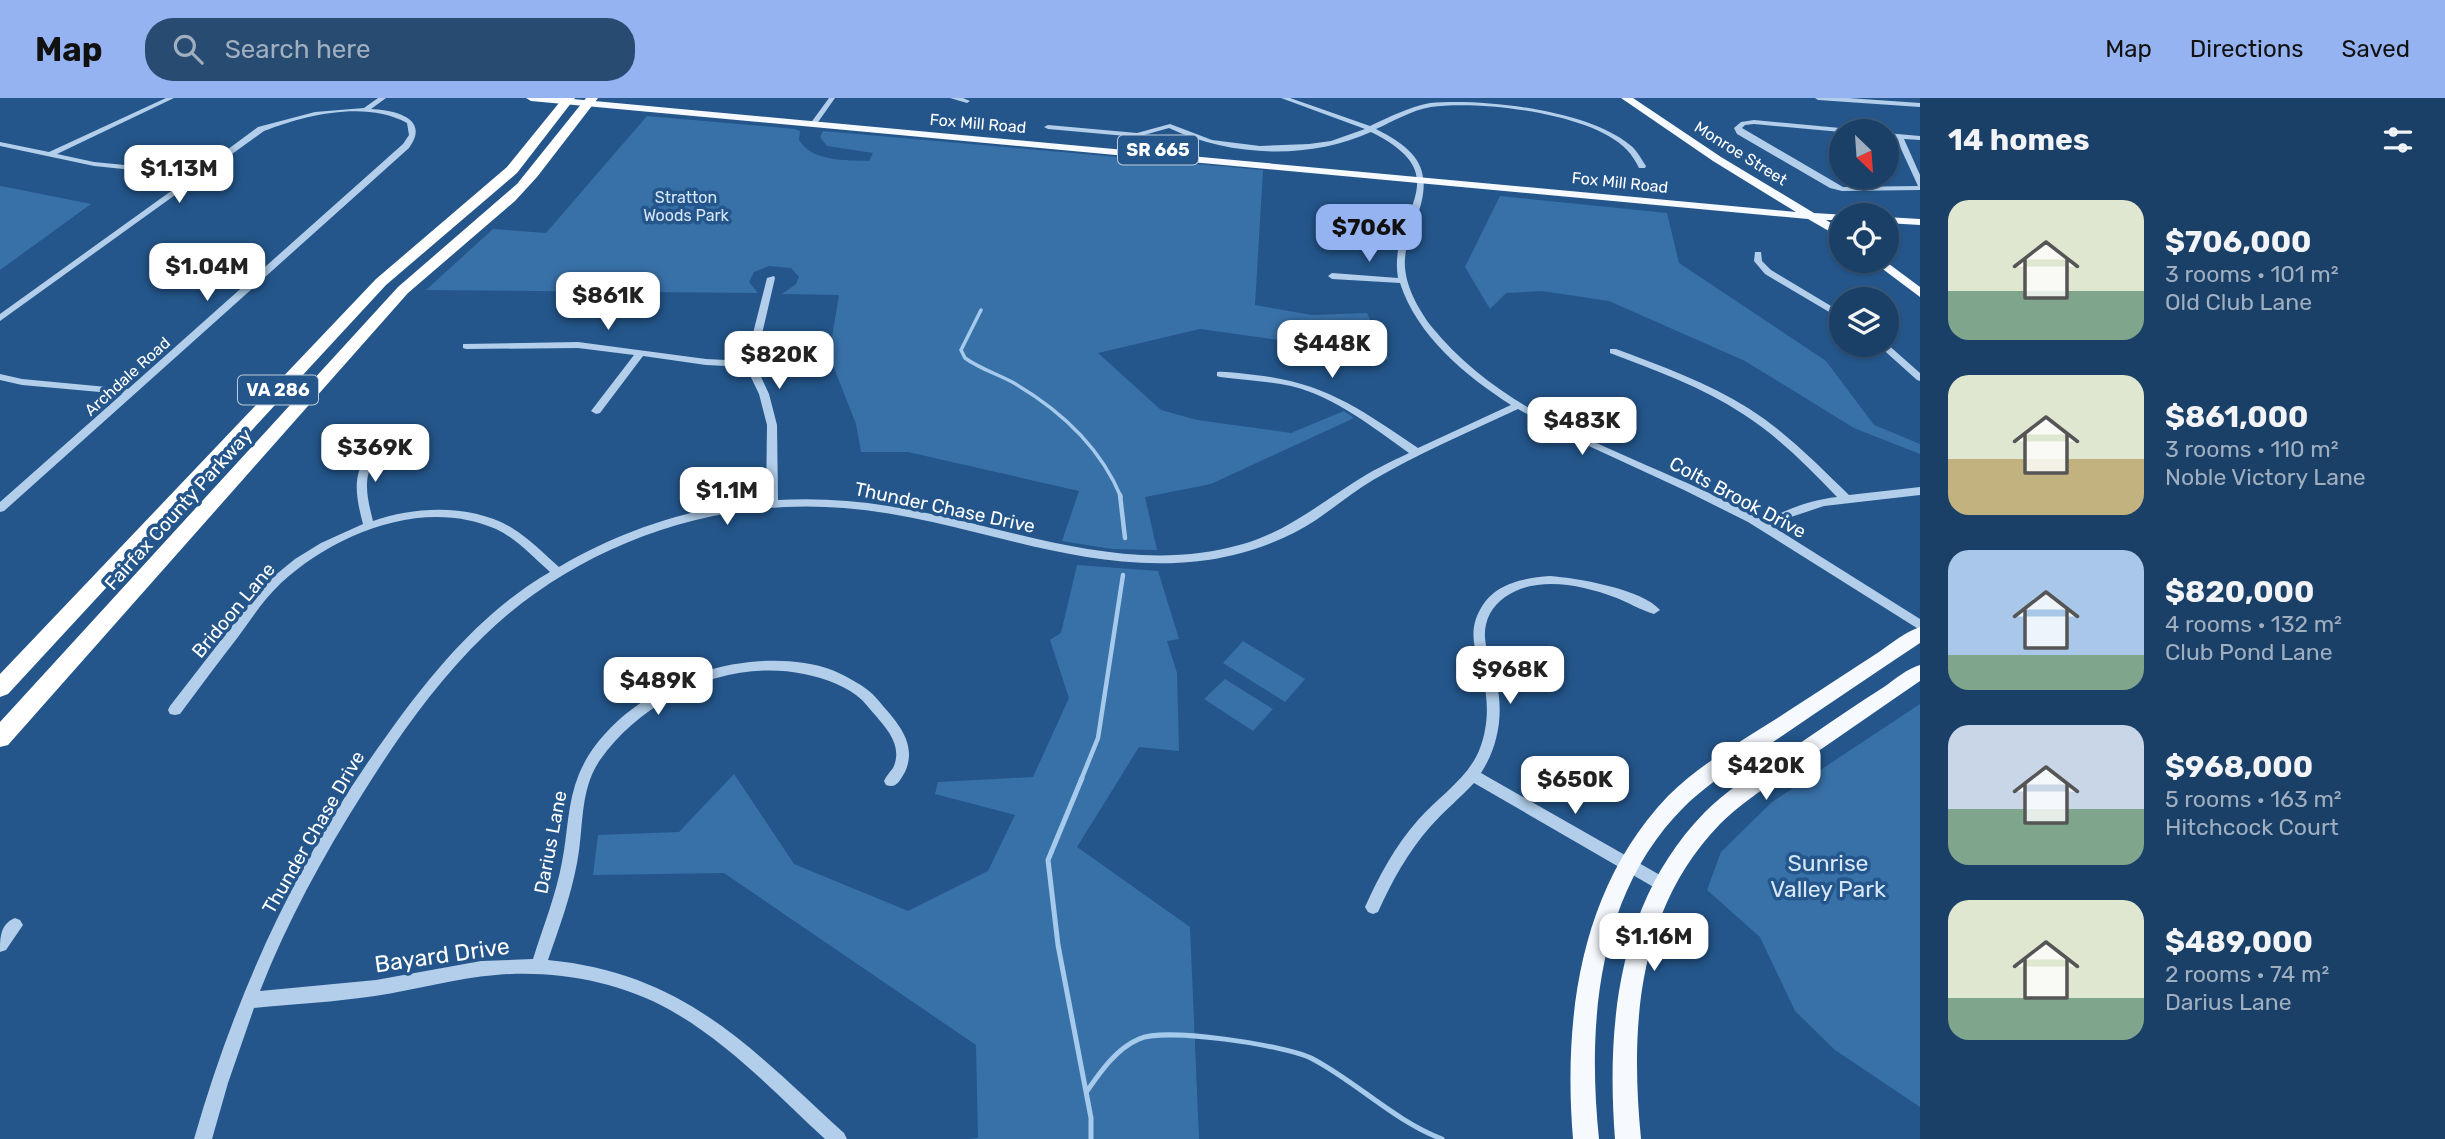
<!DOCTYPE html>
<html lang="en">
<head>
<meta charset="utf-8">
<style>
  body { margin:0; font-family:Rubik,sans-serif; background:#284b71; color:#f1f3f6; height:100vh; display:flex; flex-direction:column; font-size:26px; white-space:nowrap }
  * { box-sizing:border-box; margin:0 }
  p { font-size:23px; color:#a0afc0 }
  .icon { flex:none; width:38px; height:38px; fill:none; stroke:currentColor; stroke-width:2; stroke-linecap:round; stroke-linejoin:round }
  .map { position:relative; flex:1; overflow:hidden }
  .drawer { display:flex; flex-direction:column; background:#1b4068; width:525px }
  .drawer>* { flex:none }
  .needle { width:46px; rotate:155deg }
  .fabs { position:absolute; left:1829px; top:21px; display:grid; gap:14px }
  .fabs a { display:grid; place-items:center; width:70px; height:70px; border-radius:50%; background:#1b4068; box-shadow:0 2px 5px #0004,0 0 0 2px #39597c; font-size:35px }
  .price { position:absolute; translate:-50% -60px; padding:0 16px; border-radius:14px; background:#fff; color:#222; font-size:23px; line-height:46px; filter:drop-shadow(0 2px 4px #0008) }
  .price::after { content:''; position:absolute; left:50%; top:42px; width:21px; height:16px; margin-left:-10px; background:inherit; clip-path:polygon(0 0,100% 0,50% 100%) }
  .price.current { background:#95b2f1; color:#111 }
  ul { padding:0; list-style:none }
  li { display:flex; align-items:center; gap:21px; height:175px; padding:0 28px }
  li span { display:grid; place-items:center; flex:none; width:196px; height:140px; border-radius:21px; color:#555 }
  li>.icon { margin-inline-start:auto }
  span .icon { width:84px; height:84px; fill:#fffc; stroke-width:1 }
  li b { font-size:30px }
  h2 { display:flex; justify-content:space-between; align-items:center; height:84px; padding:0 28px; font-size:30px }
  header { display:flex; align-items:center; gap:42px; box-sizing:border-box; height:98px; padding:0 35px; background:#95b2f1; color:#111 }
  header strong { font-size:33px }
  nav { display:flex; gap:38px; margin-inline-start:auto; font-size:24px }
  .search { width:490px; height:63px; background:#284b71; display:flex; align-items:center; gap:18px; box-sizing:border-box; padding:0 24px; border-radius:28px; color:#a0afc0; font-size:26px }
  main { display:flex; flex:1; min-height:0 }
  .map>svg:first-child { display:block }
  .green { fill:#3871a8 }
  .lines { fill:none; stroke-linecap:round; stroke-linejoin:round }
  .stream-far2 { stroke:#a6caeb; stroke-width:3.5 }
  .stream-far1 { stroke:#a6caeb; stroke-width:4.5 }
  .stream { stroke:#a6caeb; stroke-width:5 }
  .minor { fill:#b2ceea; fill-rule:evenodd }
  .major { fill:#f6fafe; fill-rule:evenodd }
  .highway { fill:#fff; fill-rule:evenodd }
  .labels { text-anchor:middle; stroke-width:7; stroke-linejoin:round; paint-order:stroke }
  .far-street-label { font-size:16px; fill:#fff; stroke:#24568b }
  .far-park-label { font-size:16px; fill:#d6e7f8; stroke:#24568b }
  .shield { fill:#24568b; stroke:#bdccdc; stroke-width:2 }
  .shield-label { font-size:18px; font-weight:bold; fill:#fff }
  .street-label { font-size:19px; fill:#fff; stroke:#24568b }
  .near-park-label { font-size:23px; fill:#d6e7f8; stroke:#24568b }
  .near-street-label { font-size:23px; fill:#fff; stroke:#24568b }
</style>
</head>
<body>
<header>
<strong>Map</strong>
<div class="search"><svg class="icon" aria-label="search" viewBox="0 0 24 24"><circle cx="10" cy="10" r="6"/><path d="M15 15l6 6"/></svg>Search here</div>
<nav><a>Map</a><a>Directions</a><a>Saved</a></nav>
</header>
<main>
<div class="map">
<svg width="1920" height="1041" viewBox="0 0 1920 1041">
  <rect width="100%" height="100%" fill="#24568b"/>
  <!-- green -->
  <path class="green" d="M647,18l148,13 5,2 -1,9c13,22 47,20 70,21l4,-8 -46,-7 -7,-9 3,-6 440,39 -8,135 57,10 55,-2 22,46 -18,3 -55,-17 -116,-16 -102,24 63,57 36,10 94,13 53,-22 10,7 -143,66 -66,13 12,53 -45,-1 -50,-8 17,-50 -171,-39h-47l-5,-28 -27,-69 10,-60 -57,-1 14,-10 3,-7 -8,-9 -22,-2 -15,6 -5,10 9,11 -332,-3 67,-61 53,4z
    M0,88l11,2 80,16 -91,66z
    M1500,98l167,17 12,50 147,98 48,64 46,19v10l-66,-26 -109,-67 -136,-60 -67,-10 -36,2 -16,16 -25,-42z
    M1077,467l81,6 21,68 -12,2 10,32 2,78 -40,-4 -62,100 113,80 9,212h-232l11,-1 -2,-93 -252,-172 -131,2 5,-40 81,-3 55,-58 60,90 114,47 80,-40 27,-56 -80,-21 3,-12 95,-5 36,-79 -19,-58 11,-7z
    M1243,543l62,38 -20,23 -62,-39z
    M1225,581l48,30 -20,22 -49,-32z
    M1920,606v403l-85,-57 -40,-39 -35,-74 -53,-47 14,-38 51,-50z"/>
  <g class="lines">
    <!-- stream-far2 -->
    <path class="stream-far2" d="M981,212l-20,40 4,8c15,11 33,16 49,25 46,27 86,63 107,114"/>
    <!-- stream-far1 -->
    <path class="stream-far1" d="M1120,397l5,43
      M1081,682l17,-42 25,-163"/>
    <!-- stream -->
    <path class="stream" d="M1082,680l-34,82 10,85 33,173v21
      M1087,993c14,-20 29,-42 52,-52 26,-12 145,6 172,19 46,24 82,62 131,81"/>
    <!-- minor -->
    <path class="minor" d="M166,0h8l-117,56 37,8 103,10 61,-45 57,-15 49,-4 14,-10h8l-15,11c23,1 60,9 38,39l-405,363 -4,1v-10l122,-108 -100,-9 -22,-5v-6l22,5 106,10 275,-245 6,-9 -2,-12c-41,-23 -102,-8 -143,8l-264,190v-7l192,-138 -98,-10 -94,-20v-4l49,10z
      M829,0h6l-19,27h-4l-2,-1z
      M950,0h13l7,3 -3,2z
      M1281,0h9l80,28c19,-9 39,-19 60,-23 53,-5 158,7 200,42 7,5 11,14 16,21l-1,2h-6c-3,-6 -7,-13 -12,-18 -34,-37 -148,-50 -196,-43 -19,3 -37,14 -55,22 42,21 58,41 41,88 -5,13 -11,27 -12,41 -2,24 12,49 26,68 83,103 222,132 333,195 23,-12 47,-21 73,-24 -29,-30 -58,-60 -94,-83 -41,-27 -88,-44 -133,-61v-4h6c45,17 91,33 132,59 38,24 69,56 101,87l71,-8v8l-96,11 -33,11 -19,9 148,93v11l-172,-108 -64,-32 -119,-55 -47,-26c-49,23 -99,44 -145,71 -20,12 -38,27 -57,40 -32,21 -70,34 -108,40 -129,18 -238,-42 -364,-52 -130,-11 -265,36 -359,127 -48,46 -87,102 -122,158 -40,63 -76,129 -103,198l116,-11 105,-19 52,-2c10,-32 23,-64 29,-97 6,-29 5,-59 17,-88 25,-60 102,-104 164,-111 27,-4 63,-3 89,7 12,5 27,13 37,21 5,4 10,10 14,15 17,19 34,40 22,66 -5,8 -8,17 -19,13l-2,-4c2,-5 6,-9 9,-13 10,-21 -5,-38 -17,-52 -5,-5 -9,-11 -14,-16 -15,-14 -38,-22 -58,-26 -76,-16 -160,24 -204,86 -21,30 -16,69 -23,103 -6,33 -18,65 -29,97 136,13 202,87 296,173l3,6h-22c-49,-45 -96,-96 -155,-129 -52,-29 -115,-40 -174,-35 -41,3 -80,15 -121,21 -40,6 -81,8 -121,12l-26,75 -16,56h-18c43,-149 104,-282 196,-408 44,-61 94,-121 160,-159 -17,-15 -33,-33 -54,-43 -72,-32 -161,4 -215,54 -17,16 -30,36 -43,54 -20,26 -39,51 -58,77l-5,1 -5,-1 -2,-4 2,-4 83,-107 20,-22 22,-18 26,-16 42,-19c-7,-27 -12,-50 7,-73 5,-6 10,-11 17,-14l5,3c-6,7 -13,13 -18,21 -12,18 -6,40 -1,60 43,-15 99,-17 139,7 18,11 32,26 47,39 63,-37 135,-61 207,-66l1,-76 -8,-31 -13,-27 -40,-2 -63,-9 -43,57 -4,1 -5,-3 43,-56 -56,-7 -112,1 -3,-1v-4l115,-2 128,17 40,2 21,-83 7,-2 1,2 -20,86 14,30 8,31 1,75c37,-2 74,0 110,6 119,18 234,73 355,38 42,-12 74,-38 110,-61 18,-12 37,-21 56,-30 -37,-26 -73,-56 -118,-67 -24,-5 -48,-6 -71,-9l-3,-1v-4c12,-1 25,2 38,3 69,7 107,35 163,73l93,-43c-45,-29 -94,-69 -111,-122l-68,-4 -4,-3 4,-3 66,5c-11,-66 65,-100 -27,-146 -62,28 -141,25 -202,-4l-32,9 -89,-8 -4,-2 4,-2 89,8 33,-9 42,16 48,6 49,-2 22,-3 34,-12z
      M1815,0h33l72,5v4l-102,-7z
      M1754,22l97,9v2l-10,1 -87,-8 -9,1 -3,3 101,59 75,-1 -22,-48 -10,-1v-4l34,3v4l-16,-1 16,36v15l-78,1 -12,-3 -93,-54 -3,-6 7,-6z
      M1755,154h6l1,9 9,9 70,42v7l-76,-45 -11,-13z
      M1886,245l34,30v8l-3,-1 -39,-35h8z
      M1550,478c27,2 92,13 110,34l-6,4c-14,-4 -26,-12 -40,-17 -32,-12 -78,-22 -109,0 -14,10 -21,24 -20,41 1,15 8,28 11,42 8,32 3,65 -15,93l186,106 3,5 -3,5 -5,2 -5,-2 -183,-106c-14,15 -30,28 -44,44 -22,25 -38,54 -52,85l-5,2 -5,-2 -3,-5c14,-31 30,-61 53,-87 20,-23 51,-42 62,-72 8,-21 9,-46 3,-68 -6,-26 -17,-47 -2,-72 14,-25 43,-30 69,-32z
      M15,820l5,2 3,5 -17,25 -6,2c0,-14 0,-28 15,-34z"/>
    <!-- major -->
    <path class="major" d="M526,0h36l1234,114 -83,-51 -92,-63h12l88,59 93,56 32,2h-5v5h-15l15,9v9l-33,-19 -1277,-118z
      M1886,119l34,2v6l-34,-2z
      M1872,163h13l35,26v10z
      M1920,529v16c-47,31 -94,63 -141,95 -32,21 -66,41 -94,68 -88,87 -98,217 -86,333h-26c-10,-122 7,-251 95,-343 37,-37 88,-63 131,-92 27,-17 53,-35 80,-52 13,-9 26,-20 41,-25z
      M1920,567v16c-40,27 -79,55 -119,82 -27,19 -57,37 -81,61 -83,86 -90,202 -79,315h-26c-9,-118 4,-239 90,-327 30,-30 69,-51 104,-75 25,-17 49,-34 75,-50 11,-8 23,-18 36,-22z"/>
    <!-- highway -->
    <path class="highway" d="M563,0h12l-58,75 -131,112 -378,409 -8,3v-23l376,-395 131,-112z
      M586,0h12l-61,79 -22,24 -107,92 -400,452 -8,2v-25l398,-435 119,-103z"/>
  </g>
  <g class="labels">
    <!-- far-street labels -->
    <g class="far-street-label">
      <text transform="translate(978 25) rotate(5)" y="6">Fox Mill Road</text>
      <text transform="translate(1741 55) rotate(32)" y="6">Monroe Street</text>
      <text transform="translate(1620 84) rotate(6)" y="6">Fox Mill Road</text>
      <text transform="translate(127 278) rotate(-42)" y="6">Archdale Road</text>
    </g>
    <!-- far-park labels -->
    <g class="far-park-label">
      <text x="686" y="105">Stratton<tspan x="686" dy="18">Woods Park</tspan></text>
    </g>
    <!-- shield labels -->
    <g class="shield">
      <rect x="1118" y="37.5" width="80" height="29" rx="5"/>
      <rect x="238" y="277.5" width="80" height="29" rx="5"/>
    </g>
    <g class="shield-label">
      <text x="1158" y="58">SR 665</text>
      <text x="278" y="298">VA 286</text>
    </g>
    <!-- street labels -->
    <g class="street-label">
      <text transform="translate(1738 399) rotate(28)" y="7">Colts Brook Drive</text>
      <text transform="translate(945 409) rotate(12)" y="7">Thunder Chase Drive</text>
      <text transform="translate(178 411) rotate(-48)" y="7">Fairfax County Parkway</text>
      <text transform="translate(233 512) rotate(-50)" y="7">Bridoon Lane</text>
      <text transform="translate(313 734) rotate(-60)" y="7">Thunder Chase Drive</text>
      <text transform="translate(550 744) rotate(-79)" y="7">Darius Lane</text>
    </g>
    <!-- near-park labels -->
    <g class="near-park-label">
      <text x="1828" y="773">Sunrise<tspan x="1828" dy="26">Valley Park</tspan></text>
    </g>
    <!-- near-street labels -->
    <g class="near-street-label">
      <text transform="translate(442 857) rotate(-8)" y="8">Bayard Drive</text>
    </g>
  </g>
</svg>
<div class="fabs">
<a><svg class="needle" viewBox="-14 -14 28 28"><path d="M0-13l5 13h-10z" fill="#e53935"/><path d="M0 13l5-13h-10z" fill="#a0afc0"/></svg></a>
<a><svg class="icon" aria-label="locate" viewBox="0 0 24 24"><circle cx="12" cy="12" r="6"/><path d="M12 2v4M12 18v4M2 12h4M18 12h4"/></svg></a>
<a><svg class="icon" aria-label="layers" viewBox="0 0 24 24"><path d="M12 4l9 5-9 5-9-5zM3 14l9 5 9-5"/></svg></a>
</div>
<b class="price" style="left:179px;top:107px">$1.13M</b>
<b class="price current" style="left:1369px;top:166px">$706K</b>
<b class="price" style="left:207px;top:205px">$1.04M</b>
<b class="price" style="left:608px;top:234px">$861K</b>
<b class="price" style="left:1332px;top:282px">$448K</b>
<b class="price" style="left:779px;top:293px">$820K</b>
<b class="price" style="left:1582px;top:359px">$483K</b>
<b class="price" style="left:375px;top:386px">$369K</b>
<b class="price" style="left:727px;top:429px">$1.1M</b>
<b class="price" style="left:1510px;top:608px">$968K</b>
<b class="price" style="left:658px;top:619px">$489K</b>
<b class="price" style="left:1766px;top:704px">$420K</b>
<b class="price" style="left:1575px;top:718px">$650K</b>
<b class="price" style="left:1654px;top:875px">$1.16M</b>
</div>
<section class="drawer">
<h2>14 homes<svg class="icon" aria-label="filters" viewBox="0 0 24 24"><path d="M4 7h16M4 17h16"/><circle cx="9" cy="7" r="2"/><circle cx="15" cy="17" r="2"/></svg></h2>
<ul>
<li><span style="background:linear-gradient(#dfe7d0 65%,#7fa58c 0)"><svg class="icon" aria-label="home" viewBox="0 0 24 24"><path d="M3 11l9-7 9 7M6 9v11h12V9"/></svg></span><div><b>$706,000</b><p>3 rooms · 101 m²</p><p>Old Club Lane</p></div></li>
<li><span style="background:linear-gradient(#dfe7d0 60%,#c2b280 0)"><svg class="icon" aria-label="home" viewBox="0 0 24 24"><path d="M3 11l9-7 9 7M6 9v11h12V9"/></svg></span><div><b>$861,000</b><p>3 rooms · 110 m²</p><p>Noble Victory Lane</p></div></li>
<li><span style="background:linear-gradient(#a9c7e8 75%,#7fa58c 0)"><svg class="icon" aria-label="home" viewBox="0 0 24 24"><path d="M3 11l9-7 9 7M6 9v11h12V9"/></svg></span><div><b>$820,000</b><p>4 rooms · 132 m²</p><p>Club Pond Lane</p></div></li>
<li><span style="background:linear-gradient(#c9d6e8 60%,#7fa58c 0)"><svg class="icon" aria-label="home" viewBox="0 0 24 24"><path d="M3 11l9-7 9 7M6 9v11h12V9"/></svg></span><div><b>$968,000</b><p>5 rooms · 163 m²</p><p>Hitchcock Court</p></div></li>
<li><span style="background:linear-gradient(#dfe7d0 70%,#7fa58c 0)"><svg class="icon" aria-label="home" viewBox="0 0 24 24"><path d="M3 11l9-7 9 7M6 9v11h12V9"/></svg></span><div><b>$489,000</b><p>2 rooms · 74 m²</p><p>Darius Lane</p></div></li>
</ul>
</section>
</main>
</body>
</html>
